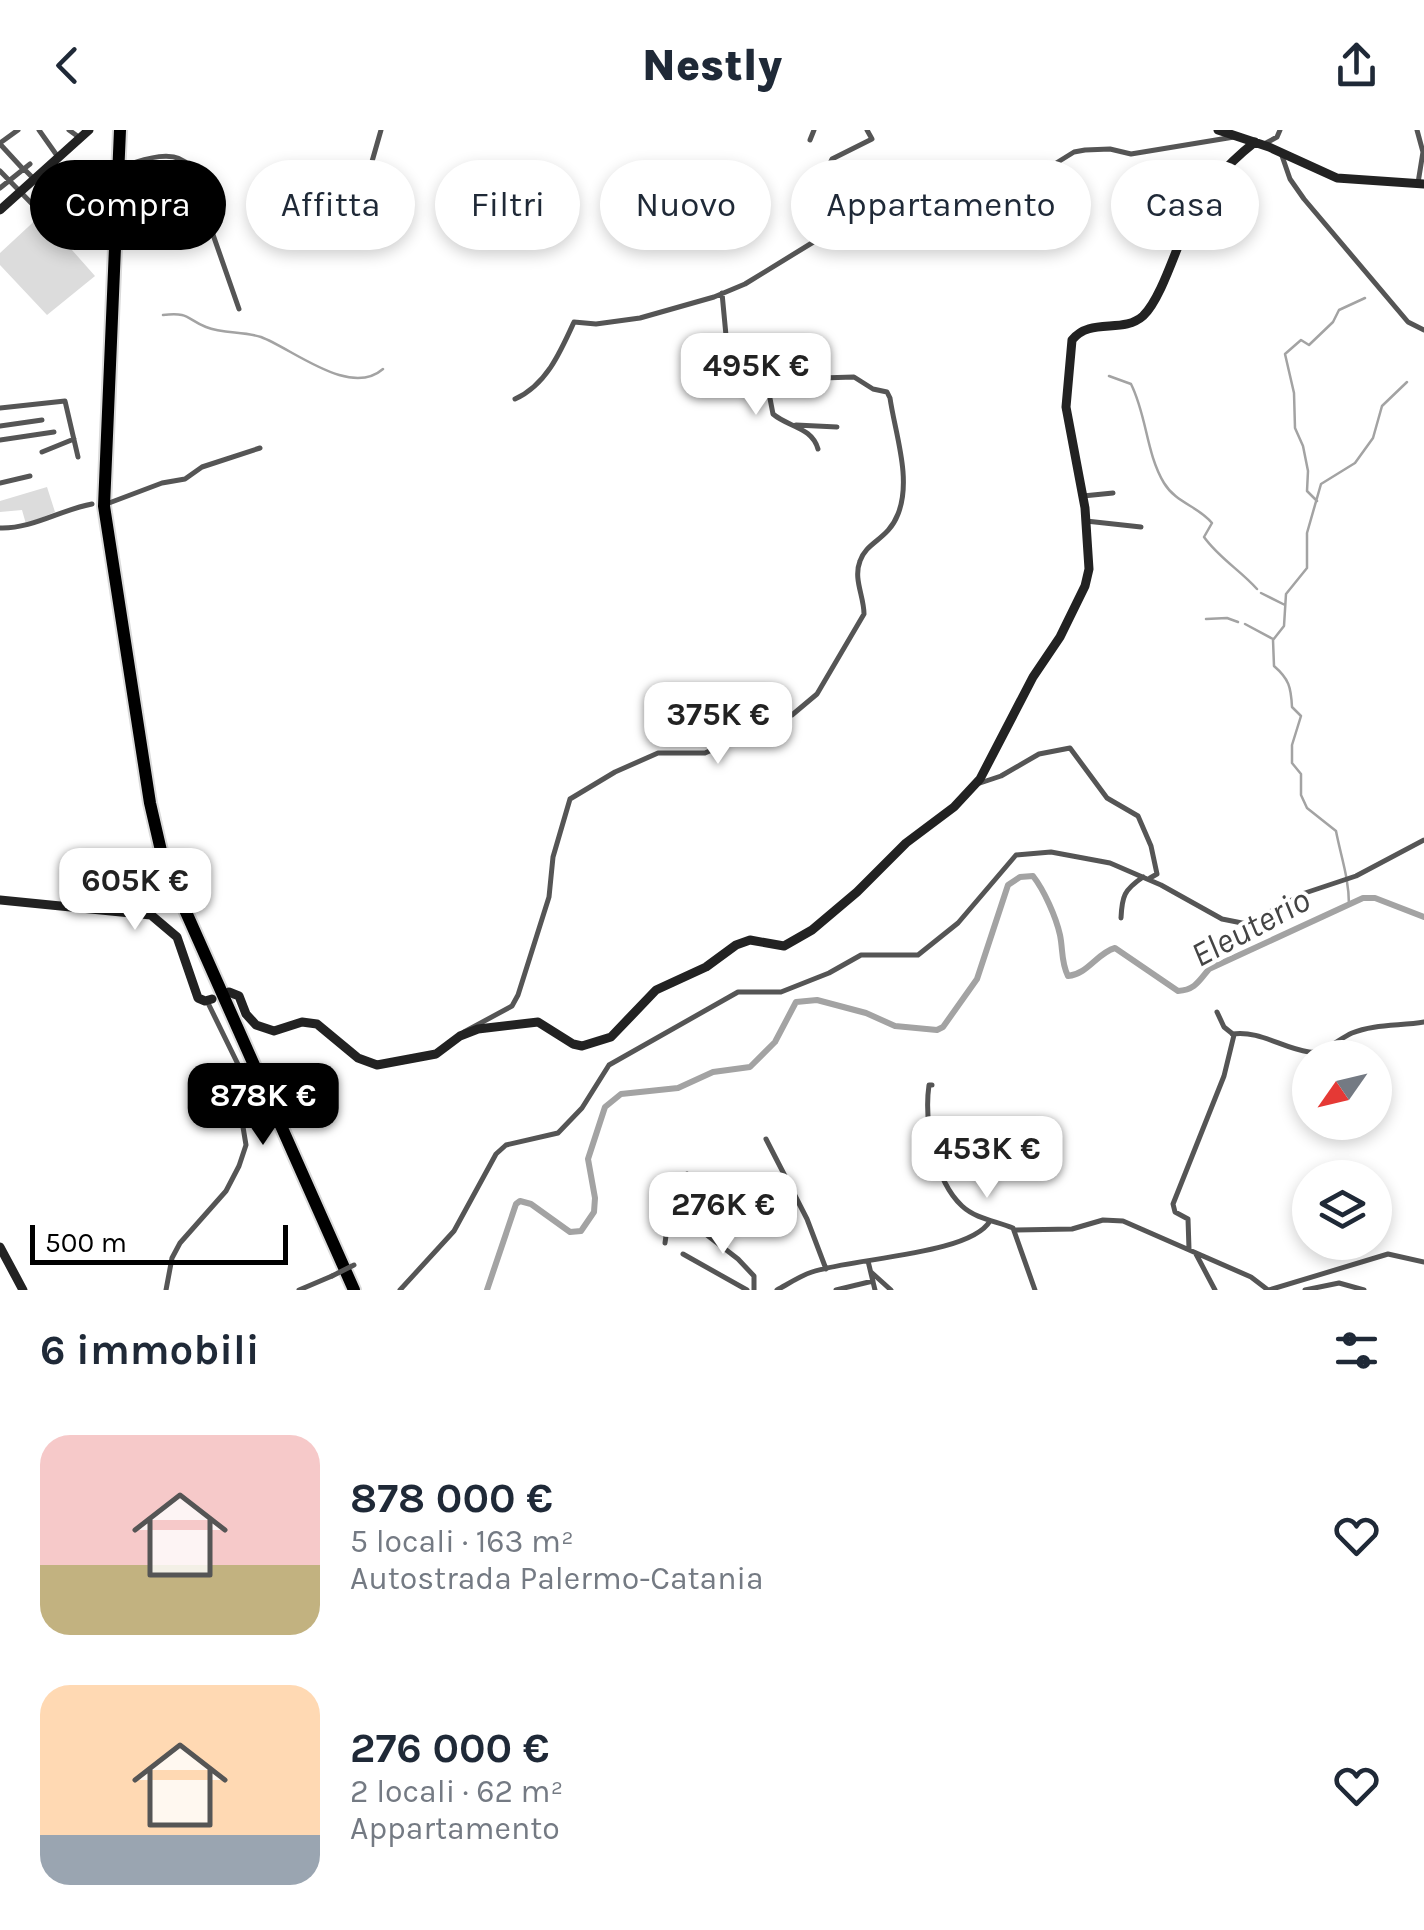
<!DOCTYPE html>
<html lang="it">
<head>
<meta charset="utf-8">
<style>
  body { margin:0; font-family:Karla,sans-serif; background:#f6f6f7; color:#1f2937; height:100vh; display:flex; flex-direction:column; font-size:38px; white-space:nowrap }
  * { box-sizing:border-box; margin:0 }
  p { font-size:32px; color:#747a83 }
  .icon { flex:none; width:55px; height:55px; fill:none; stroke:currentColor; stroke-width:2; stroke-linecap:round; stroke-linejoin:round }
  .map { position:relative; height:1160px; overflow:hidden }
  .panel { display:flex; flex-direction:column; background:#fff; flex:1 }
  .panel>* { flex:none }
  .guide { position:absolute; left:30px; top:30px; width:1365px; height:90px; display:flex; gap:20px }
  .needle { width:65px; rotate:236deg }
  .buttons { position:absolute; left:1292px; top:910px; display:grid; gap:20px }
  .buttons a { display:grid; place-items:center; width:100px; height:100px; border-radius:50%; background:#fff; box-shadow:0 5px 15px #0003; font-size:50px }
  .scale { position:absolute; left:30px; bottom:25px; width:258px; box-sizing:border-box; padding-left:10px; border:5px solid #000; border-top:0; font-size:28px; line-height:35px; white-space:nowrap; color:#000; -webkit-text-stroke:8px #fff; paint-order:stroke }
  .price { position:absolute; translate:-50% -85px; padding:0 22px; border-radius:20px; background:#fff; color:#222; font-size:32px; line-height:65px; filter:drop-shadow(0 2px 5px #0008) }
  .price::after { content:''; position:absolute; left:50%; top:60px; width:30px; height:22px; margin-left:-15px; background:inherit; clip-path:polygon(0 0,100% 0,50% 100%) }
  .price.current { background:#000; color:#fff }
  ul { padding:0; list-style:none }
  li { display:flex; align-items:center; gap:30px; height:250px; padding:0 40px }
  li span { display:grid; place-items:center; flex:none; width:280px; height:200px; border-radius:30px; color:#555 }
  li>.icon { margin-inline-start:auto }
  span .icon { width:120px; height:120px; fill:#fffc; stroke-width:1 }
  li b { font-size:42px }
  h2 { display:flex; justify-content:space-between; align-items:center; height:120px; padding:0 40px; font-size:42px }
  .pill { padding:0 35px; border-radius:45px; background:#fff; box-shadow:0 5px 15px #0003; font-size:35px; line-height:90px }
  .pill.current { background:#000; color:#fff }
  header { display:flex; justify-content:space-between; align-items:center; height:130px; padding:0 40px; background:#fff; font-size:45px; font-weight:800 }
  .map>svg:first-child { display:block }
  .green { fill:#dcdcdc }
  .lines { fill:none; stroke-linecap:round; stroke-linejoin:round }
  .stream { stroke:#a3a3a3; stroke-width:2.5 }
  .river { stroke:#a3a3a3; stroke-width:6 }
  .highway-casing { stroke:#dbdbdb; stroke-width:16 }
  .street { stroke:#555; stroke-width:5 }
  .secondary { stroke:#222; stroke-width:9 }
  .highway { stroke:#000; stroke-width:12 }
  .street-bridge { stroke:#555; stroke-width:5 }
  .labels { text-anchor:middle; stroke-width:8; stroke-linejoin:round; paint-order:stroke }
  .water-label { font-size:35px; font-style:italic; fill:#444; stroke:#fff }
</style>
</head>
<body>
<header><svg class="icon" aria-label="back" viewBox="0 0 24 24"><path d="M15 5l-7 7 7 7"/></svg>Nestly<svg class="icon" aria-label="share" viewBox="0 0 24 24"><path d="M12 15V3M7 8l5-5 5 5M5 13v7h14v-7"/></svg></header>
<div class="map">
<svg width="1424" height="1160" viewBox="0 0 1424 1160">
  <rect width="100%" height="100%" fill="#fff"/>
  <!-- green -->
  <path class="green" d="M41,85l54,61 -48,39 -47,-50v-12z
    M47,357l8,25 -29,12 -4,-14 -22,2v-11z"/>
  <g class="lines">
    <!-- stream -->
    <path class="stream" d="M163,185c27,-3 23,4 43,12 17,7 37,4 55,10 32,12 89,61 122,32
      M1109,246l22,8c16,32 15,69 33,99 12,20 34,23 48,40l-8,14c15,21 36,33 53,52
      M1317,371l-10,-10 1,-20 -5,-25 -8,-18 -1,-35 -9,-39 16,-14 8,5 24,-23 6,-12 26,-12
      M1261,463l24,12
      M1206,489l21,-1 11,4
      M1245,494l28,15
      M1349,775c0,-27 -8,-48 -13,-74l-29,-23 -6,-13v-21l-9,-11v-18l9,-29 -9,-9c-1,-20 -3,-28 -18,-41l-1,-26 11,-14 2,-32 21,-26v-35l14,-49 34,-21 18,-25 9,-32 25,-24"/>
    <!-- river -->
    <path class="river" d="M487,1160l29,-86 4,-3 11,3 39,28 11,-1 13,-19 1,-14 -7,-39 17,-52 16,-13 57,-6 35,-16 37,-5 25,-25 21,-40 21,-2 49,13 29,13 42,4 6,-3 34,-48 31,-94 12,-8 13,-1c11,14 23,41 27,59 3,14 1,28 8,41 20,-2 29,-23 47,-28l63,43c17,-1 21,-10 31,-22l154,-71h12l49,19"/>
    <defs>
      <path id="highway" d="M120,0l-16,376 46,297 12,52 12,30 180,405"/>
    </defs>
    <!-- highway casing -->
    <use href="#highway" class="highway-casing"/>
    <!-- street -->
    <path class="street" d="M39,0l19,27
      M69,0l11,8
      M1417,0l6,22 -5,31
      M810,10l4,-10
      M0,13l18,-13
      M1266,13l11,-6 3,-7
      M0,14l23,25
      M1281,23l9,26 14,20 104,123 16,8
      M124,36c20,-7 52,-18 65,0l50,143
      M24,39l7,7
      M0,41l38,39
      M369,42l12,-42
      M0,58l30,-24
      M122,97l2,-49
      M836,104l-15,-37 9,-34 2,-4 40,-20 -5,-9
      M762,227l11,57c15,13 39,13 45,35
      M515,269c31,-14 45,-46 59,-77l22,2 44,-6 74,-21 31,-13 75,-46 76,-28 55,-32 94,-8 29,-18 11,-2 25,-1 21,5 103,-17
      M0,278l65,-7 13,56
      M796,295l41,2
      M0,296l42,-6
      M0,310l54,-8
      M42,322l32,-13
      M0,353l30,-7
      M1083,366l30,-3
      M109,373l53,-20 23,-4 17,-12 58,-19
      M1086,391l55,6
      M0,398c32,1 60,-18 92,-24
      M980,653l21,-7 38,-22 31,-6 37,50 31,18 13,30 6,28 -7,4
      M1121,788c1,-22 3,-28 22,-41
      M464,902l48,-26 6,-11 31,-98 4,-40 17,-58 45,-27 43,-19h47l87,-38 25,-21 47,-80c0,-18 -11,-35 -4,-53 7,-20 28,-21 38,-47 14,-35 -3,-81 -8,-116l-3,-6 -14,-3 -19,-12 -33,1 -33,-14 -58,-15 -3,-3 -5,-53
      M1232,904c28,-4 49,14 77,18 16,2 29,-13 43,-19 21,-9 49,-7 72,-11
      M932,955h-3c-5,35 5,95 33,121 14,13 34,15 51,22l22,62
      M766,1009l41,80 19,50
      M687,1044l-8,37 2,4 57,44 16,17v14
      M1015,1100l57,-1 31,-9 20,1 128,56 17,13
      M665,1113l3,-22 17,-1
      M1189,1119l-1,-30 -13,-7 -2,-8 51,-128 10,-41 -10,-8 -7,-15
      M683,1124l64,36
      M1196,1124l19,36
      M868,1131l7,29
      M871,1142l20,18
      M166,1160l6,-32 8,-15 46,-52 13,-25 7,-21 -4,-24 10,-28 -45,-92
      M299,1160l33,-14
      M400,1160l54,-59 42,-77 10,-9 52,-12 24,-25 27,-43 129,-73h43l48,-19 32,-18h57l40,-32 58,-68 35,-3 59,11 51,22 61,34 25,5 58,-31 51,-17 68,-36
      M777,1160c11,-6 23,-14 35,-18 40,-14 158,-17 178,-51
      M836,1160l37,-9
      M1269,1160l119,-36 36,8
      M1305,1160l34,-7 25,7"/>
    <!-- secondary -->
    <path class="secondary" d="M1218,0l51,17 68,31 87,6
      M0,80l89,-80
      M0,770l151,15 26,22 21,61 7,3 7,-2
      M229,862l10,4 7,18 10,11 18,6 28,-9 15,2 41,34 19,7 59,-11 24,-18 18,-7 60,-7 35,22 9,2 29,-9 45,-47 50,-23 30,-22 14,-5 34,6 28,-16 45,-38 49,-49 48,-36 26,-28 53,-102 27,-40 25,-51 4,-17 -4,-61 -19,-101 6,-67c18,-23 51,-6 71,-24 18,-17 33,-68 44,-91 15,-33 40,-61 68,-83
      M0,1117l23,43"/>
    <!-- highway -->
    <use href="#highway" class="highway"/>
    <!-- street-bridge -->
    <path class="street-bridge" d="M332,1146l22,-11"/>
  </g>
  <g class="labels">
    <!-- water labels -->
    <g class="water-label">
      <text transform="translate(1250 797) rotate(-28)" y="12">Eleuterio</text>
    </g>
  </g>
</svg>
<div class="buttons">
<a><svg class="needle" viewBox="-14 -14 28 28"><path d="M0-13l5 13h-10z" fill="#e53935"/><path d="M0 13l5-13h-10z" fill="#747a83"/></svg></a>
<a><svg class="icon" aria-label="layers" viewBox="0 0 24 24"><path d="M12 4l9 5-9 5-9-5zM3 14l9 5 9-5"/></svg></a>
</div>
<div class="scale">500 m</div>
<b class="price" style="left:756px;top:288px">495K €</b>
<b class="price" style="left:718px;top:637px">375K €</b>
<b class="price" style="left:135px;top:803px">605K €</b>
<b class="price current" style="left:263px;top:1018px">878K €</b>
<b class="price" style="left:987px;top:1071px">453K €</b>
<b class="price" style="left:723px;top:1127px">276K €</b>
<div class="guide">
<a class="pill current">Compra</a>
<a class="pill">Affitta</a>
<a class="pill">Filtri</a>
<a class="pill">Nuovo</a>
<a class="pill">Appartamento</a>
<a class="pill">Casa</a>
</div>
</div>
<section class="panel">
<h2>6 immobili<svg class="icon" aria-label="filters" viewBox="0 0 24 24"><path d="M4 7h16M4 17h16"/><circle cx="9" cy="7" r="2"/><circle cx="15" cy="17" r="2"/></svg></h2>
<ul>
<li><span style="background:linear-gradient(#f6c9c9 65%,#c2b280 0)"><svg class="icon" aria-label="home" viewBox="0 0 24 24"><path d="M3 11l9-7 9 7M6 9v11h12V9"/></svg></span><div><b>878 000 €</b><p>5 locali · 163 m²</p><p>Autostrada Palermo-Catania</p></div><svg class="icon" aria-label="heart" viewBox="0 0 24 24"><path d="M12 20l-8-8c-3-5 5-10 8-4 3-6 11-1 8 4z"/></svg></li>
<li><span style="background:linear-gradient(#ffd9b3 75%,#9aa5b1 0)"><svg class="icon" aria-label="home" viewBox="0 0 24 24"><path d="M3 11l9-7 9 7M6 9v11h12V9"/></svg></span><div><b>276 000 €</b><p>2 locali · 62 m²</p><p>Appartamento</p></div><svg class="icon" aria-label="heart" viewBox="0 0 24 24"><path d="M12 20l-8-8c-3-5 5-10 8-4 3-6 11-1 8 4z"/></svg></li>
</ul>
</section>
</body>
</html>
